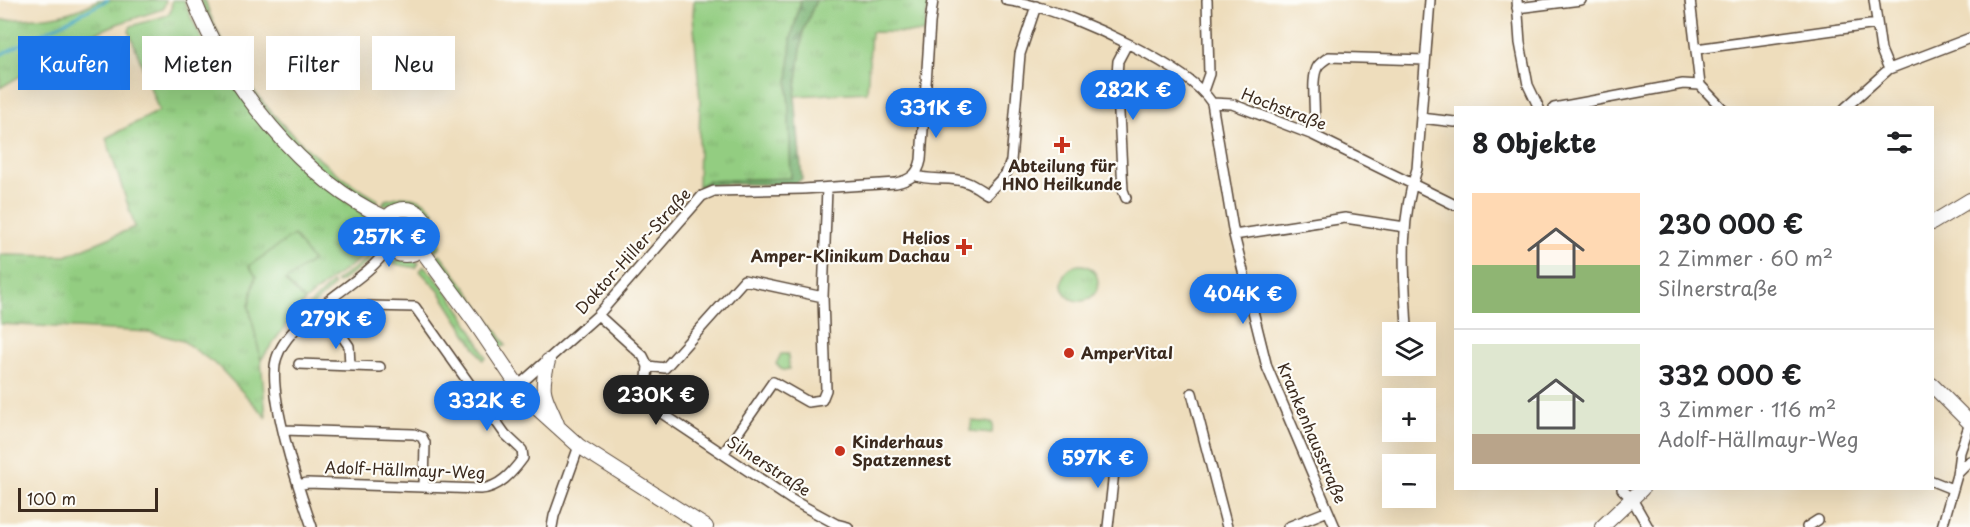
<!DOCTYPE html>
<html lang="de">
<head>
<meta charset="utf-8">
<style>
  body { margin:0; font-family:"Playpen Sans",sans-serif; background:#f6f6f6; color:#202124; height:100vh; display:flex; flex-direction:column; font-size:22px; white-space:nowrap }
  * { box-sizing:border-box; margin:0 }
  p { font-size:20px; color:#757577 }
  .icon { flex:none; width:33px; height:33px; fill:none; stroke:currentColor; stroke-width:2; stroke-linecap:round; stroke-linejoin:round }
  .map { position:relative; flex:1; overflow:hidden }
  .details { position:absolute; left:1454px; top:106px; width:480px; height:384px; display:flex; flex-direction:column; background:#fff; border-radius:0px; box-shadow:0 6px 24px #0002 }
  .details>* { flex:none }
  .guide { position:absolute; left:18px; top:36px; width:570px; height:54px; display:flex; gap:12px }
  .tools { position:absolute; left:1382px; top:322px; display:grid; gap:12px }
  .tools a { display:grid; place-items:center; width:54px; height:54px; border-radius:0px; background:#fff; box-shadow:0 6px 24px #0002; font-size:30px }
  .scale { position:absolute; left:18px; bottom:15px; width:140px; box-sizing:border-box; padding-left:6px; border:3px solid #3b2a1e; border-top:0; font-size:16px; line-height:21px; white-space:nowrap; color:#3b2a1e; -webkit-text-stroke:4px #fdfcf7; paint-order:stroke }
  .price { position:absolute; translate:-50% -51px; padding:0 14px; border-radius:21px; background:#1a73e8; color:#fff; font-size:20px; line-height:39px; filter:drop-shadow(0 2px 3px #0008) }
  .price::after { content:''; position:absolute; left:50%; top:36px; width:18px; height:14px; margin-left:-9px; background:inherit; clip-path:polygon(0 0,100% 0,50% 100%) }
  .price.active { background:#222; color:#fff }
  ul { padding:0; list-style:none }
  li { display:flex; align-items:center; gap:18px; height:150px; padding:0 18px }
  li+li { border-top:2px solid #e0e0e0 }
  li span { display:grid; place-items:center; flex:none; width:168px; height:120px; border-radius:0px; color:#555 }
  li>.icon { margin-inline-start:auto }
  span .icon { width:72px; height:72px; fill:#fffc; stroke-width:1 }
  li b { font-size:26px }
  h2 { display:flex; justify-content:space-between; align-items:center; height:72px; padding:0 18px; font-size:26px }
  .chip { padding:0 21px; border-radius:0px; background:#fff; box-shadow:0 6px 24px #0002; font-size:21px; line-height:54px }
  .chip.active { background:#1a73e8; color:#fff }
  .map>svg:first-child { display:block }
  .grass { fill:url(#grass-tufts); stroke:#677c50; stroke-width:1.5 }
  .forest { fill:url(#forest-firs); stroke:#586d46; stroke-width:1.5 }
  .park { fill:#93cd81; stroke:#677c50; stroke-width:1.5 }
  .lines { fill:none; stroke-linecap:round; stroke-linejoin:round }
  .stream { stroke:#43a8c3; stroke-width:3 }
  .minor-casing { stroke:#564536; stroke-width:12 }
  .secondary-casing { stroke:#564536; stroke-width:16 }
  .minor { stroke:#fff; stroke-width:9 }
  .secondary { stroke:#fff; stroke-width:14 }
  .poi-dot { fill:#c8321e; stroke:#fdfcf7; stroke-width:2 }
  .labels { text-anchor:middle; stroke-width:4.5; stroke-linejoin:round; paint-order:stroke }
  .street-label { font-size:16px; fill:#3b2a1e; stroke:#fdfcf7 }
  .poi-label { font-size:16px; font-weight:bold; fill:#3b2a1e; stroke:#fdfcf7; text-anchor:start }
</style>
</head>
<body>
<div class="map">
<svg width="1970" height="527" viewBox="0 0 1970 527">
  <defs>
    <pattern id="grass-tufts" width="24" height="20" patternUnits="userSpaceOnUse" patternTransform="scale(1.5)"><rect width="24" height="20" fill="#93cd81"/><path d="M3 7l-1-3M5 7V3M7 7l1-3M15 17l-1-3M17 17v-4M19 17l1-3" fill="none" stroke="#80b06f"/></pattern>
    <pattern id="forest-firs" width="22" height="20" patternUnits="userSpaceOnUse" patternTransform="scale(1.5)"><rect width="22" height="20" fill="#76b06f"/><path d="M5 1l3.5 6h-7zM16 11l3.5 6h-7z" fill="#628f5b"/></pattern>
  </defs>
  <rect width="100%" height="100%" fill="#fdfcf7"/>
  <filter id="ink" filterUnits="userSpaceOnUse"><feTurbulence type="fractalNoise" baseFrequency=".0167" numOctaves="2"/><feDisplacementMap in="SourceGraphic" scale="12" xChannelSelector="R" yChannelSelector="G"/><feConvolveMatrix kernelMatrix="1 2 1 2 8 2 1 2 1" color-interpolation-filters="sRGB"/></filter>
  <filter id="wash" filterUnits="userSpaceOnUse"><feTurbulence type="fractalNoise" baseFrequency=".008" numOctaves="4" result="noise"/><feDisplacementMap in="SourceGraphic" scale="24" xChannelSelector="R" yChannelSelector="G"/><feGaussianBlur stdDeviation="1.35" result="paint"/><feColorMatrix in="noise" values="0 0 0 0 0 0 0 0 0 0 0 0 0 0 0 0 0 1.4 0 .05"/><feComposite in="paint" operator="in"/></filter>
  <g filter="url(#wash)">
    <rect width="100%" height="100%" fill="#eeddbc"/>
    <!-- grass -->
    <path class="grass" d="M99,0h67l-3,9 -46,15 -31,13 -86,51v-68c38,-2 65,-1 99,-20z
      M172,0h12c10,27 25,53 42,77l113,118 29,23 -4,4 6,19 -1,7 -5,8 -32,23 -27,22 -20,-21 -29,-4 -7,30 12,54 5,57 -47,-50 -36,-26 -33,-9 -150,-8v-69l66,1 69,-29 -29,-89 53,-27 -30,-80 2,-5 34,-10 6,-5z
      M200,0h5c25,81 101,159 173,200l-2,4 -17,-9 -40,-27 -30,-29 -50,-61z
      M694,0h107l-10,39 -3,45 3,94 -83,3 -10,6 2,-86 -7,-86z
      M816,0h113l-5,33 -53,-1 -4,60 -72,4 8,-64z
      M402,196c33,1 38,23 38,51l-5,4c-4,-9 0,-16 -1,-24 -2,-13 -16,-24 -28,-24 -9,-1 -16,3 -24,2l3,-5z
      M387 232a17 17 0 1 1 34 0a17 17 0 1 1-34 0Z
      M373,253l-6,10 -29,20 -2,-2 29,-21 5,-6z
      M440,254l39,51 27,40 -6,3 -64,-92z
      M396,260h15l8,3 -3,5 -27,-5z
      M1062 283a18 18 0 1 1 36 0a18 18 0 1 1-36 0Z
      M424,266c26,25 47,59 62,92l-3,2 -44,-69 -19,-20z
      M332,283l2,3 -35,32 -1,-2z"/>
    <!-- forest -->
    <path class="forest" d="M801,0h15l-13,32 -8,64 7,83 -7,5h-76l-21,3 10,-6 83,-3 -3,-94 3,-45z"/>
    <!-- park -->
    <path class="park" d="M294,235l18,26 -27,20 20,20 -27,35 -17,24 -12,-54 7,-30 -7,-10z
      M781,354h7l1,15 -6,1 -7,-6z
      M972,421l21,2 -1,10 -22,-2z"/>
    <g class="lines">
      <!-- stream -->
      <path class="stream" d="M0,55l108,-55"/>
    </g>
  </g>
  <g filter="url(#ink)">
    <g class="lines">
      <defs>
        <path id="minor" d="M1006,0c10,2 19,3 28,6 42,10 155,61 178,97l22,132 33,132 68,160
          M1517,0l3,43 8,42 11,23
          M1690,0l10,85
          M1874,0l7,50 8,19
          M1517,8l64,-8
          M1696,49l181,-25
          M1203,91l6,-17 -2,-74
          M1212,103l20,1 81,31 142,70
          M1554,108l129,-24 17,1 22,23
          M1845,108l44,-39 81,-31
          M1421,118l34,4
          M1313,135c5,-18 -4,-55 5,-69 2,-3 8,-7 11,-9l96,3
          M914,175c15,6 28,2 43,5 12,1 20,8 30,14l19,-20 5,-13 9,-107 16,-48
          M1126,198l-3,-8 -6,-115 1,-14 9,-17
          M1234,235l111,-17 60,9
          M598,315l45,41 5,10
          M1407,328c-3,-56 -8,-105 10,-159l13,-169
          M337,329l12,17 1,20
          M299,364l81,3
          M648,366l-2,24 5,16 141,94 44,24 12,3
          M648,366l17,2 79,-88 79,17
          M518,386l80,-71 104,-119 12,-5 89,-2 93,-6c14,-3 22,-8 25,-23l9,-137 3,-23
          M1192,393l35,134
          M283,430l131,4 8,3 3,6 -1,44
          M723,454l50,-72 35,20 14,-2 4,-10 -3,-93 4,-109
          M1958,473l12,-12
          M1932,481l20,8
          M298,485l9,-2 173,6c19,-1 32,-16 43,-31l-1,-8 -17,-16 -90,-127 -46,-1 -32,23 -18,-20
          M1622,489l10,10 16,28
          M312,527c-12,-34 -47,-138 -35,-170 8,-23 28,-36 45,-51 22,-19 50,-34 66,-58
          M552,527l2,-11 25,-70
          M1108,527l8,-74
          M1288,527l40,-16
          M1807,527l11,-7
          M1942,527l15,-52 3,-23 10,-29"/>
        <path id="secondary" d="M194,0c33,84 108,180 192,218
          M382 232a23 23 0 1 1 46 0a23 23 0 1 1-46 0Z
          M1932,223l38,-23
          M421,249l53,72 44,65 20,23 41,37 127,81
          M548,361c-9,34 -3,33 9,63
          M1932,385l38,38
          M1602,527l40,-38"/>
      </defs>
      <!-- minor casing -->
      <use href="#minor" class="minor-casing"/>
      <!-- secondary casing -->
      <use href="#secondary" class="secondary-casing"/>
      <!-- minor -->
      <use href="#minor" class="minor"/>
      <!-- secondary -->
      <use href="#secondary" class="secondary"/>
    </g>
  </g>
  <!-- markers -->
  <g class="poi-dot">
    <path d="M1059 136h6v6h6v6h-6v6h-6v-6h-6v-6h6z"/>
    <path d="M961 238h6v6h6v6h-6v6h-6v-6h-6v-6h6z"/>
    <circle cx="1069" cy="353" r="6"/>
    <circle cx="840" cy="451" r="6"/>
  </g>
  <g class="labels">
    <!-- street labels -->
    <g class="street-label">
      <text transform="translate(1284 109) rotate(21)" y="6">Hochstraße</text>
      <text transform="translate(633 251) rotate(-48)" y="6">Doktor-Hiller-Straße</text>
      <text transform="translate(1312 433) rotate(67)" y="6">Krankenhausstraße</text>
      <text transform="translate(769 466) rotate(33)" y="6">Silnerstraße</text>
      <text transform="translate(405 470) rotate(2)" y="6">Adolf-Hällmayr-Weg</text>
    </g>
    <!-- poi labels -->
    <g class="poi-label">
      <text x="1062" y="172" text-anchor="middle">Abteilung für<tspan x="1062" dy="18">HNO Heilkunde</tspan></text>
      <text x="950" y="244" text-anchor="end">Helios<tspan x="950" dy="18">Amper-Klinikum Dachau</tspan></text>
      <text x="1081" y="359">AmperVital</text>
      <text x="852" y="448">Kinderhaus<tspan x="852" dy="18">Spatzennest</tspan></text>
    </g>
  </g>
</svg>
<div class="tools">
<a><svg class="icon" aria-label="layers" viewBox="0 0 24 24"><path d="M12 4l9 5-9 5-9-5zM3 14l9 5 9-5"/></svg></a>
<a>+</a>
<a>−</a>
</div>
<div class="scale">100 m</div>
<b class="price" style="left:1133px;top:121px">282K €</b>
<b class="price" style="left:936px;top:139px">331K €</b>
<b class="price" style="left:389px;top:268px">257K €</b>
<b class="price" style="left:1243px;top:325px">404K €</b>
<b class="price" style="left:336px;top:350px">279K €</b>
<b class="price active" style="left:656px;top:426px">230K €</b>
<b class="price" style="left:487px;top:432px">332K €</b>
<b class="price" style="left:1098px;top:489px">597K €</b>
<div class="guide">
<a class="chip active">Kaufen</a>
<a class="chip">Mieten</a>
<a class="chip">Filter</a>
<a class="chip">Neu</a>
</div>
<section class="details">
<h2>8 Objekte<svg class="icon" aria-label="filters" viewBox="0 0 24 24"><path d="M4 7h16M4 17h16"/><circle cx="9" cy="7" r="2"/><circle cx="15" cy="17" r="2"/></svg></h2>
<ul>
<li><span style="background:linear-gradient(#ffd9b3 60%,#8fb573 0)"><svg class="icon" aria-label="home" viewBox="0 0 24 24"><path d="M3 11l9-7 9 7M6 9v11h12V9"/></svg></span><div><b>230 000 €</b><p>2 Zimmer · 60 m²</p><p>Silnerstraße</p></div></li>
<li><span style="background:linear-gradient(#dfe7d0 75%,#b9a48a 0)"><svg class="icon" aria-label="home" viewBox="0 0 24 24"><path d="M3 11l9-7 9 7M6 9v11h12V9"/></svg></span><div><b>332 000 €</b><p>3 Zimmer · 116 m²</p><p>Adolf-Hällmayr-Weg</p></div></li>
</ul>
</section>
</div>
</body>
</html>
